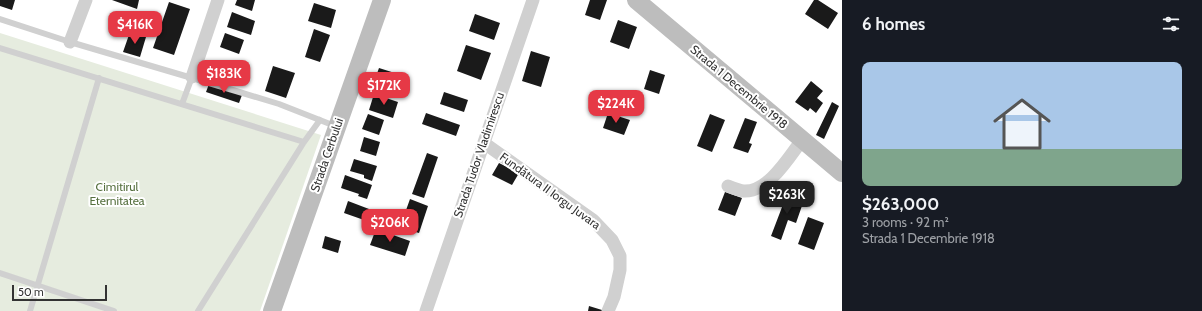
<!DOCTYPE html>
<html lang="en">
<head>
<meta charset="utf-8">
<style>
  body { margin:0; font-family:Cabin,sans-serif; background:#242831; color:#f1f3f6; height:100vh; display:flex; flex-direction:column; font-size:15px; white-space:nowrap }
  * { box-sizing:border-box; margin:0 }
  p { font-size:13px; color:#9ea1a6 }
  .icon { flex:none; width:22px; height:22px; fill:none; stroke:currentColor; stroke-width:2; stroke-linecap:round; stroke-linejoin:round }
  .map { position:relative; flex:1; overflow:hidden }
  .panel { display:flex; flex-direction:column; background:#171b24; width:360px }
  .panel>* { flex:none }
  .scale { position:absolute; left:12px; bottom:10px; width:95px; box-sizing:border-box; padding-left:4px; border:2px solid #333; border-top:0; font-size:11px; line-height:14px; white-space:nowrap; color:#333; -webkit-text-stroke:3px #fff; paint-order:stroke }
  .price { position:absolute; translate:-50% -34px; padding:0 9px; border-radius:8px; background:#e63946; color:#fff; font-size:13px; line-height:26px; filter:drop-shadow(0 1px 2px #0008) }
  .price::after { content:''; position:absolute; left:50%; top:24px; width:12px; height:9px; margin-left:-6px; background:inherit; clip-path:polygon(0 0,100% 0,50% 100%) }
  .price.on { background:#222; color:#fff }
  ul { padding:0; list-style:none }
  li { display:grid; align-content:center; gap:8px; height:212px; padding:0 20px }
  li span { display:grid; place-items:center; height:124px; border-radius:8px; color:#555 }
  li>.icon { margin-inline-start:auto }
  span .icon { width:72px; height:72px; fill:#fffc; stroke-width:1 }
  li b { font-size:17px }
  h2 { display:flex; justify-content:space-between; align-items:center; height:48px; padding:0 20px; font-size:17px }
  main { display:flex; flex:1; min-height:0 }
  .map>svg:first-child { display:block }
  .green { fill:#e6ecdf }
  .building { fill:#1a1a1a }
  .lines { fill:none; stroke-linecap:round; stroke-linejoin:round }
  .lane { stroke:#d0d0d0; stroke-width:6 }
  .street { stroke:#d0d0d0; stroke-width:13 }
  .secondary { stroke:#bdbdbd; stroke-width:18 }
  .labels { text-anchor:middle; stroke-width:4; stroke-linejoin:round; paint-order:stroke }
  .street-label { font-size:12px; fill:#333; stroke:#fff }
  .park-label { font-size:12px; fill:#56703f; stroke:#fff }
</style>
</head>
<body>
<main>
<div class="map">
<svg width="842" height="311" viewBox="0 0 842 311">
  <rect width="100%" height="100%" fill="#fff"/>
  <!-- green -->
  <path class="green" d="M0,33l321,102 -61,176h-260z"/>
  <!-- building -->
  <path class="building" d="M0,0h15l-3,10 -12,-4z
    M112,0h27l-2,9z
    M237,0h18l-3,11 -17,-6z
    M590,0h17l-7,20 -15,-5z
    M814,0h4l20,13 -10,16 -23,-15z
    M169,2l21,7 -16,46 -21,-7z
    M314,3l22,7 -5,18 -23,-7z
    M232,12l23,9 -4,14 -24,-8z
    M475,14l25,9 -6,17 -25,-9z
    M618,20l19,7 -8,22 -19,-7z
    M314,29l16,6 -10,27 -15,-5z
    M130,32l16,5 -6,20 -17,-5z
    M225,33l19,7 -5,14 -19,-7z
    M466,45l25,8 -10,27 -24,-9z
    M531,51l19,6 -9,30 -19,-6z
    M273,66l22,7 -9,25 -21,-7z
    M379,68l22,7 -4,11 -22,-7z
    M650,70l15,5 -6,19 -15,-5z
    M811,81l12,10 -6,7 6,5 -7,10 -6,-5 -2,3 -13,-9z
    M209,84l33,11 -3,8 -33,-11z
    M444,92l24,8 -4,12 -24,-8z
    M374,94l24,8 -5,16 -24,-8z
    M832,102l7,4 -15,33 -8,-4z
    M426,113l34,12 -4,11 -34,-12z
    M608,113l22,7 -6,15 -21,-7z
    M368,114l16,6 -5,15 -17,-6z
    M710,114l15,6 -13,32 -15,-6z
    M745,118l12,4 -8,21 3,1 -4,9 -15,-5z
    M364,137l16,5 -4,14 -16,-5z
    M427,153l11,4 -14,41 -12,-4z
    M354,159l23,7 -5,15 -8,-3v-3l-14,-4z
    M499,163l20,10 -7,12 -20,-10z
    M345,175l27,10 -5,14 -9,-3 1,-2 -18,-6z
    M725,192l17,6 -7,18 -17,-6z
    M787,194l17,6 -8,23 -8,-3 -7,20 -10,-4z
    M410,199l18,7 -9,27 -19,-6z
    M348,201l21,8 -5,11 -20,-7z
    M808,217l16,6 -10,27 -16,-6z
    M376,229l34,12 -5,15 -35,-11z
    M325,236l16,5 -3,12 -16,-5z
    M589,306l13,4v1h-14z"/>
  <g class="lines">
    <!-- lane -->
    <path class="lane" d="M0,19l70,23 166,49 43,13 56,22
      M0,48l304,94
      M182,104l10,-27
      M0,273l114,38
      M30,311l69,-233
      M198,311l106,-169 16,-22"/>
    <!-- street -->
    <path class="street" d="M70,42l16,-42
      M192,77l26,-77
      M484,143l109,77 19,20 8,16v14l-6,27 -6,14
      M728,186c5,2 10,4 15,5 25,2 46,-34 59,-51
      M426,311l107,-311"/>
    <!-- secondary -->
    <path class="secondary" d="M636,0l206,173
      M272,311l110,-311"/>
  </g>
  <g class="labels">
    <!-- street labels -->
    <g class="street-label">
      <text transform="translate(739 87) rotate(40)" y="4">Strada 1 Decembrie 1918</text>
      <text transform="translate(327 155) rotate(-71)" y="4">Strada Cerbului</text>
      <text transform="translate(479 155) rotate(-71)" y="4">Strada Tudor Vladimirescu</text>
      <text transform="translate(550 191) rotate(36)" y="4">Fundătura II Iorgu Juvara</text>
    </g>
    <!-- park labels -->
    <g class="park-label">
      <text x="117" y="191">Cimitirul<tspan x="117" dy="14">Eternitatea</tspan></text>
    </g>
  </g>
</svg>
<div class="scale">50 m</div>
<b class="price" style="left:135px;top:45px">$416K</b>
<b class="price" style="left:224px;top:94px">$183K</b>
<b class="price" style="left:384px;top:106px">$172K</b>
<b class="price" style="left:616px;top:124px">$224K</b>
<b class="price on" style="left:787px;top:215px">$263K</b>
<b class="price" style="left:390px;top:243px">$206K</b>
</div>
<section class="panel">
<h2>6 homes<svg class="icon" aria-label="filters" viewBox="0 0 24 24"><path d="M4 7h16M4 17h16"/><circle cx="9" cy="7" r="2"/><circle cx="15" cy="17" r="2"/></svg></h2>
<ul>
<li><span style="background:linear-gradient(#a9c7e8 70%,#7fa58c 0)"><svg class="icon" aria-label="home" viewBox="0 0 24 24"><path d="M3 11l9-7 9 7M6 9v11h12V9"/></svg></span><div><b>$263,000</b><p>3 rooms · 92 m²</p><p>Strada 1 Decembrie 1918</p></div></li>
</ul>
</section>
</main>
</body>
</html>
